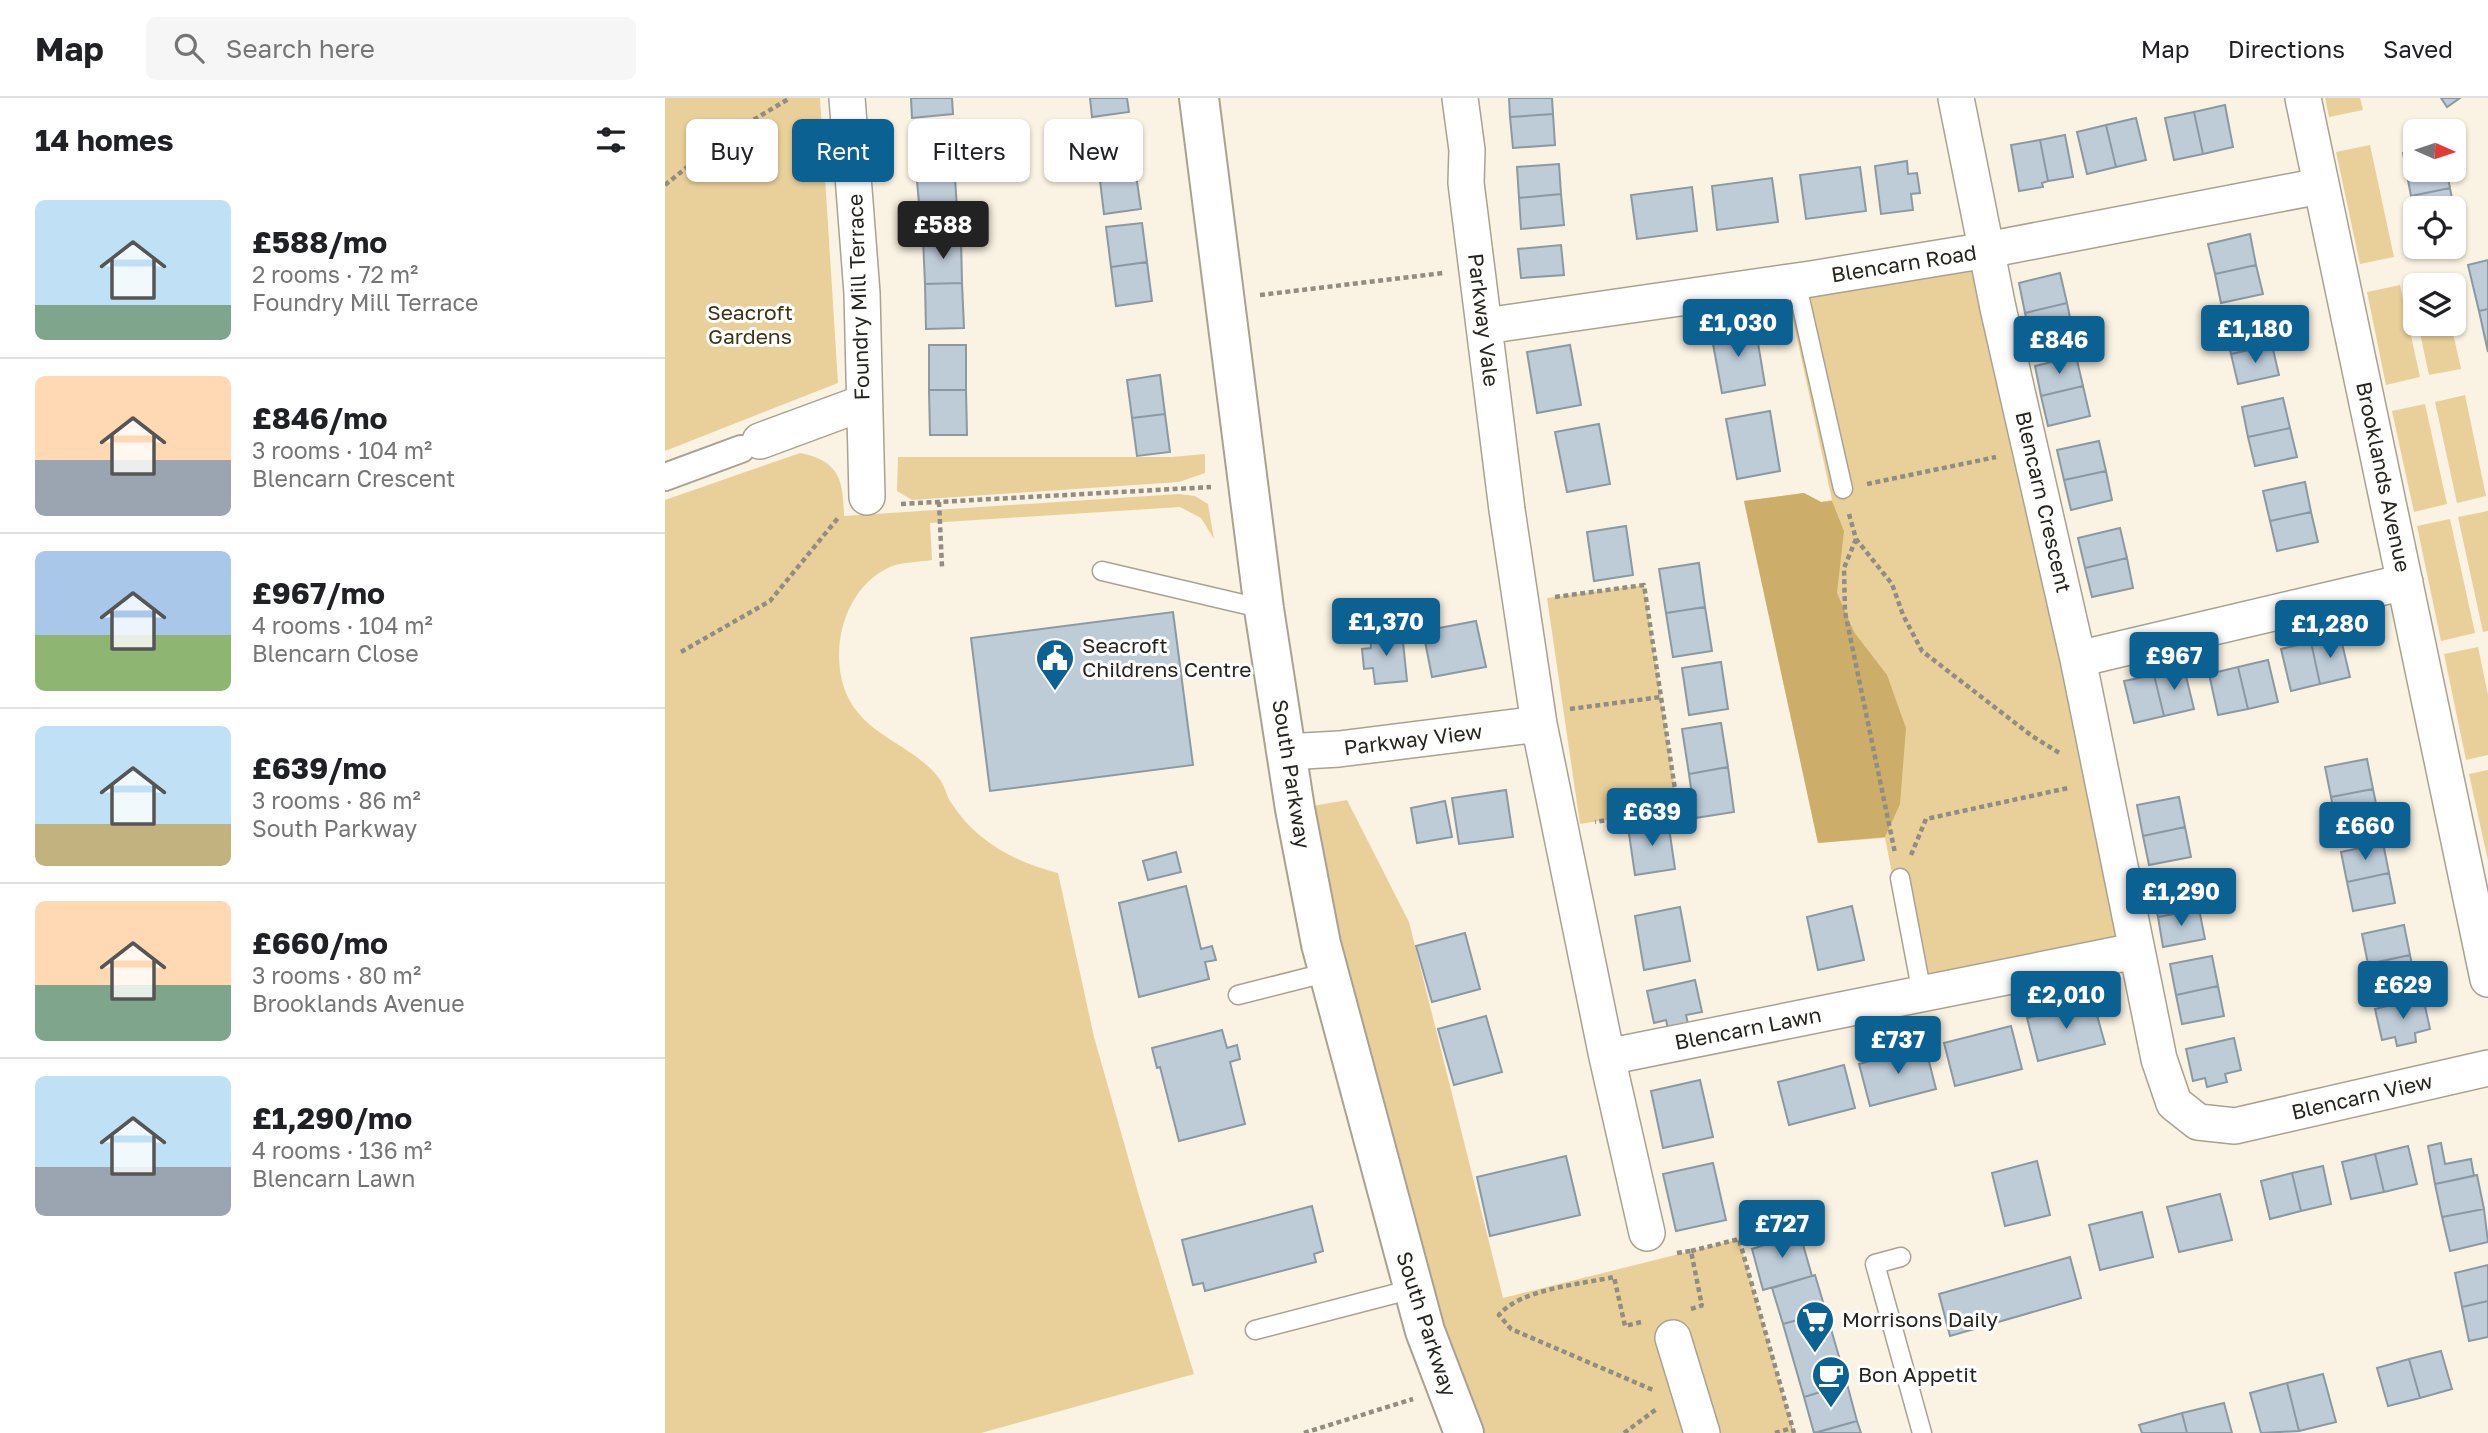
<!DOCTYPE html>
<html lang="en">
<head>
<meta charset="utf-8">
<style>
  body { margin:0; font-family:"Golos Text",sans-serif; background:#f6f6f6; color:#202124; height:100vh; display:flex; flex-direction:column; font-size:26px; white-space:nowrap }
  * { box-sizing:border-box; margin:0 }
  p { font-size:23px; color:#757577 }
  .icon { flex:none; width:38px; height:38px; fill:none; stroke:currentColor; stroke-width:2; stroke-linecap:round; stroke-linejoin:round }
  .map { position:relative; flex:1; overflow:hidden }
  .sheet { display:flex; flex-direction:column; background:#fff; width:665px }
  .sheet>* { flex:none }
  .hud { position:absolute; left:21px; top:21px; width:665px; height:63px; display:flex; gap:14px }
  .needle { width:46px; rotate:93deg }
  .controls { position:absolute; left:1738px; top:21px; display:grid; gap:14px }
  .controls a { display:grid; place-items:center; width:63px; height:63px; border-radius:10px; background:#fff; box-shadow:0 2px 5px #0004; font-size:35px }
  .price { position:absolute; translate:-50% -60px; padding:0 16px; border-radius:7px; background:#0a6192; color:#fff; font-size:23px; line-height:46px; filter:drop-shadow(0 2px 4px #0008) }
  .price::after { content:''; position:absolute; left:50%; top:42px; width:21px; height:16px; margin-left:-10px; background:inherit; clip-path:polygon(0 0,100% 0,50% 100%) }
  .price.on { background:#222; color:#fff }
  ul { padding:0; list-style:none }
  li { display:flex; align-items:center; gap:21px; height:175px; padding:0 35px }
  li+li { border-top:2px solid #e0e0e0 }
  li span { display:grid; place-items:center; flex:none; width:196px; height:140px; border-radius:10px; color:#555 }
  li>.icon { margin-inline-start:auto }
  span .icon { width:84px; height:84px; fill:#fffc; stroke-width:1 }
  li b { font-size:30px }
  h2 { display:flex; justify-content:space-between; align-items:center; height:84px; padding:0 35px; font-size:30px }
  .pill { padding:0 24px; border-radius:10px; background:#fff; box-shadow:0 2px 5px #0004; font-size:24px; line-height:63px }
  .pill.on { background:#0a6192; color:#fff }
  header { display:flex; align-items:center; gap:42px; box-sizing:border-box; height:98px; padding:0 35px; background:#fff; border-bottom:2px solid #e0e0e0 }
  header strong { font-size:33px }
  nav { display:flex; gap:38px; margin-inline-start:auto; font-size:24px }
  .search { width:490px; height:63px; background:#f6f6f6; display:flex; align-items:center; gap:18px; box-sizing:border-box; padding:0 24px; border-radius:10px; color:#757577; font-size:26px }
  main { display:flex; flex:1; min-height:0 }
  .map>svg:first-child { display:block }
  .green { fill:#e9d09a }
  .forest { fill:#ccad69 }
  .building { fill:#beccd8; stroke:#8b99a3; stroke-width:2 }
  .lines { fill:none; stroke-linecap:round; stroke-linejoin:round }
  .service-casing { stroke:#a9a293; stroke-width:21 }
  .pedestrian-casing { stroke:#a9a293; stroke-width:30 }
  .minor-casing { stroke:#a9a293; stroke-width:38 }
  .tertiary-casing { stroke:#a9a293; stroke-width:42 }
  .path { stroke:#928d82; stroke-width:4.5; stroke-dasharray:5 3.5; stroke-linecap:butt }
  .service { stroke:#fff; stroke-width:18 }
  .pedestrian { stroke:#fff; stroke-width:26 }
  .minor { stroke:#fff; stroke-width:35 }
  .tertiary { stroke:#fff; stroke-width:38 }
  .labels { text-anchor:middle; stroke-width:6; stroke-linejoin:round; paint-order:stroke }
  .street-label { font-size:21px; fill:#26241e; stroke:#fff }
  .park-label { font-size:21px; fill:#403314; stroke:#fff }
  .poi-label { font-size:21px; fill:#26241e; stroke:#fff; text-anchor:start }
</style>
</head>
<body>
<header>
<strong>Map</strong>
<div class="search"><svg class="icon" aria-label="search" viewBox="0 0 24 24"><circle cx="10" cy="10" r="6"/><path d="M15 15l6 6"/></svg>Search here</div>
<nav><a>Map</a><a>Directions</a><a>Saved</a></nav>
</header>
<main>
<section class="sheet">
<h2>14 homes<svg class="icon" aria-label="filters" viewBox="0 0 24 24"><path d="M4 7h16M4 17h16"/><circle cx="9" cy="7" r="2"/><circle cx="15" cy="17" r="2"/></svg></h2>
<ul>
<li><span style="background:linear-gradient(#bfe0f5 75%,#7fa58c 0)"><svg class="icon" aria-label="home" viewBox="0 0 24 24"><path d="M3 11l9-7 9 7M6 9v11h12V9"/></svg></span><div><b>£588/mo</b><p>2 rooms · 72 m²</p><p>Foundry Mill Terrace</p></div></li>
<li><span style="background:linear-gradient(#ffd9b3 60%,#9aa5b1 0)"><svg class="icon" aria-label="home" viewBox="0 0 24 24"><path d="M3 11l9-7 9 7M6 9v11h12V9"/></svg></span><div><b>£846/mo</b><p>3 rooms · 104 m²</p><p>Blencarn Crescent</p></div></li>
<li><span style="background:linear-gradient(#a9c7e8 60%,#8fb573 0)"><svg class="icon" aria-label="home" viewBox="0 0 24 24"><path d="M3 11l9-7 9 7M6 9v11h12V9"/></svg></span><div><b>£967/mo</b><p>4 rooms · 104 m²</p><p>Blencarn Close</p></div></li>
<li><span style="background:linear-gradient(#bfe0f5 70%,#c2b280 0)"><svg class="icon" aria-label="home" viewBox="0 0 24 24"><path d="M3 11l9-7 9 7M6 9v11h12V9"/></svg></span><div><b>£639/mo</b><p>3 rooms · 86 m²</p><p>South Parkway</p></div></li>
<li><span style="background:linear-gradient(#ffd9b3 60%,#7fa58c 0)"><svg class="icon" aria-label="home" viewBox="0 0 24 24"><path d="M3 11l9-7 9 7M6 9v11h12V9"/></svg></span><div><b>£660/mo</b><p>3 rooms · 80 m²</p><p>Brooklands Avenue</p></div></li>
<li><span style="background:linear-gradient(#bfe0f5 65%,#9aa5b1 0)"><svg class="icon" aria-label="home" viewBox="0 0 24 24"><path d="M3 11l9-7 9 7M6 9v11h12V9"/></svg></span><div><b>£1,290/mo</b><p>4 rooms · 136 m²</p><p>Blencarn Lawn</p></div></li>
</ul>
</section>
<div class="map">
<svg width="1823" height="1335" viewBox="0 0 1823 1335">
  <rect width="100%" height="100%" fill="#faf2e2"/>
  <!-- green -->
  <path class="green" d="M0,0h155l18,285 -173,68z
    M1660,0h35l3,12 -34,7z
    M1705,47l24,112 -34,7 -24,-112z
    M1322,152l148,701 -219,44 -31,-157 -67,5 -74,-342 60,-8 17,9 11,-2 -47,-217z
    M1776,178l2,9h-28v26l-6,-28z
    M1735,187l20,92 -34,8 -19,-93z
    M1753,226h33l10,45 -32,6z
    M1800,297l21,101 -29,7 -22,-101z
    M1760,306l22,100 -33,8 -22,-101z
    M135,355c40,8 43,27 44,63l335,-22 16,2 13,8 6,35 -13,-21 -21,-11 -250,16 2,37c-12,2 -30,2 -42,7 -53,23 -67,106 -31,147 21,25 59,37 79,63 6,7 8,17 12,24 25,40 64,61 108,72l36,164 45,159 55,178 -213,59h-316v-933z
    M540,356v19l-26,9 -267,18 -15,-9 1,-34h273z
    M1823,413v120l-5,1 -25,-115z
    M1785,421l25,114 -34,8 -24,-115z
    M979,487l34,224 -98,15 -33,-226z
    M1813,549l10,48v60l-22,5 -22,-106z
    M1823,672v91l-19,-87z
    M682,702l62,122 94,376 236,-59 55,194h-330l-169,-624z"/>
  <!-- forest -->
  <path class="forest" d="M1139,395l17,9 11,-1 12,30 -7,62 17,39 33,43 19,53 -6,76 -15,33 -67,6 -74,-342z"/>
  <!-- building -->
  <path class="building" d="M246,0h41l1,16 -41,4z
    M425,0h37l2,14 -37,5z
    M844,0h43l1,16 -43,3z
    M1776,0h19l-13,9z
    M1560,7l8,42 -30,7 -9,-42z
    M1529,14l9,42 -29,6 -9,-42z
    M888,16l2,31 -42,3 -3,-31z
    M1471,20l10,42 -30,7 -10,-42z
    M1441,27l10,42 -29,7 -10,-42z
    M465,29l5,41 -36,4 -5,-41z
    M286,35l4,45 -38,3 -3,-45z
    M1400,37l8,42 -25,4 -8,-41z
    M1375,42l8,41 -6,2 1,4 -24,4 -8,-46z
    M1750,53v19h31l4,18 -39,8 -8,-43z
    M1242,63l1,13 9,-1 3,20 -9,1 2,16 -32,4 -6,-48z
    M894,66l2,30 -42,4 -2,-31z
    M1195,69l6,44 -60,8 -6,-44z
    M470,70l6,41 -37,5 -5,-42z
    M290,80l3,45 -37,3 -4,-45z
    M1107,80l6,44 -61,8 -5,-44z
    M1027,89l5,44 -60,8 -6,-44z
    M1785,90l8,42 -5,1v-23h-38v7l-4,-19z
    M896,96l3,31 -43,4 -2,-31z
    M477,125l5,39 -36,5 -5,-40z
    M1585,136l6,31 -41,9 -7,-30z
    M296,140l1,45 -37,1 -2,-45z
    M896,147l3,30 -43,3 -3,-29z
    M1823,162v49l-9,2 -11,-46z
    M482,164l5,39 -36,5 -5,-39z
    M1591,167l7,29 -42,9 -6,-29z
    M1395,175l7,30 -42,10 -6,-30z
    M297,185l2,45 -38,1 -1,-45z
    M1402,205l6,29 -41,10 -7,-29z
    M1823,211v43l-9,-41z
    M1601,217l6,30 -41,9 -7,-30z
    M1090,227l10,60 -43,8 -11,-60z
    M264,247h37v45h-37z
    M905,247l11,60 -44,8 -10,-61z
    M1607,247l7,30 -41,9 -7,-30z
    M1411,258l7,30 -42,10 -6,-30z
    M495,277l5,39 -33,4 -5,-38z
    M1418,288l7,30 -42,10 -7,-30z
    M264,292h37l1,45h-37z
    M1618,300l7,30 -42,9 -6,-30z
    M1105,313l10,60 -43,8 -11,-60z
    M500,316l5,38 -33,4 -5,-38z
    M934,326l11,60 -43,8 -12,-60z
    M1625,330l7,29 -42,9 -7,-29z
    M1434,343l7,30 -42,9 -7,-30z
    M1441,373l6,29 -41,10 -7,-30z
    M1640,384l6,30 -41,9 -7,-30z
    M1646,414l7,30 -41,9 -7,-30z
    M961,428l7,49 -39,6 -7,-49z
    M1455,430l7,30 -42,10 -7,-30z
    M1462,460l6,30 -41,9 -7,-29z
    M1034,465l6,44 -39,6 -7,-44z
    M1040,509l7,44 -39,6 -7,-44z
    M508,514l20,153 -203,26 -19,-153z
    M811,523l10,46 -54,10 -9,-46z
    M737,534l5,49 -32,3 -2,-16 -9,1 -2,-20 9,-1 -1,-13z
    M1675,537l10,42 -30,7 -9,-42z
    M1646,544l9,42 -29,7 -10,-42z
    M1603,562l10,42 -30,7 -10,-42z
    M1056,564l7,47 -39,6 -7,-47z
    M1573,569l10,42 -30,6 -9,-41z
    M1519,570l10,41 -30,7 -10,-41z
    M1489,577l10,41 -30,7 -10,-42z
    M1056,625l7,44 -39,7 -7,-45z
    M1702,661l6,30 -42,8 -6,-30z
    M1063,669l6,45 -39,6 -6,-44z
    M1708,691l6,29 -42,9 -6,-30z
    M841,692l7,47 -54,7 -7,-46z
    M1514,699l6,30 -42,9 -6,-31z
    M780,703l7,36 -35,6 -6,-35z
    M1003,723l7,48 -40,6 -7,-48z
    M1520,729l6,30 -42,8 -6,-29z
    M1718,745l6,30 -42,9 -6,-30z
    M511,754l5,20 -33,8 -5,-19z
    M1724,775l6,30 -42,8 -6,-29z
    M1528,781l6,30 -41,8 -7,-30z
    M521,788l15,63 11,-3 4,14 -11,2 4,17 -70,18 -20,-94z
    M1187,808l12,54 -46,10 -11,-53z
    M1015,809l10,54 -46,9 -9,-54z
    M1534,811l6,30 -42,8 -5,-30z
    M1739,827l6,30 -42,9 -6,-30z
    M800,835l15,56 -48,13 -16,-56z
    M1745,857l6,30 -42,8 -6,-29z
    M1547,858l6,30 -42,9 -6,-31z
    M1030,882l7,32 -16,3 2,9 -20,5 -2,-9 -12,3 -7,-32z
    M1553,888l6,30 -42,8 -6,-29z
    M1758,899l7,32 -15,4 1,9 -19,4 -2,-9 -13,3 -7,-31z
    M1428,903l12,43 -67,17 -11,-43z
    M821,918l16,56 -48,13 -16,-56z
    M1346,928l11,43 -67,17 -11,-43z
    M557,932l5,18 10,-3 3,14 -10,3 15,62 -66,17 -19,-74 -3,1 -5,-20z
    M1569,940l7,32 -16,4 2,8 -20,5 -2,-9 -12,3 -7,-32z
    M1260,948l11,43 -66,17 -11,-42z
    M1179,967l11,43 -66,17 -11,-43z
    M1035,982l13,57 -50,11 -12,-57z
    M1776,1045l4,21 26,-5 3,17 -39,8 -7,-38z
    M1743,1048l9,38 -33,8 -9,-38z
    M1710,1056l9,38 -33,7 -9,-37z
    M901,1058l14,59 -90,21 -13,-59z
    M1372,1063l13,54 -45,11 -13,-53z
    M1048,1065l13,57 -50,11 -13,-57z
    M1658,1068l8,38 -30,7 -9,-38z
    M1627,1075l9,38 -31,8 -9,-38z
    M1812,1077l7,34 -42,8 -7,-33z
    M1555,1096l12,46 -53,12 -12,-45z
    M647,1108l11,45 -9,3 2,8 -111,29 -2,-8 -10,2 -11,-45z
    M1819,1111l4,33 -38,9 -8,-34z
    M1477,1114l11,45 -53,13 -11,-45z
    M1133,1129l14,49 -49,14 -11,-41 21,-7 -2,-7z
    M1405,1159l11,41 -131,38 -11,-42z
    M1823,1167v36l-26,6 -7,-34z
    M1150,1177l11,37 -43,12 -11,-36z
    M1823,1203v36l-19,4 -7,-34z
    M1161,1214l21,72 -43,13 -21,-73z
    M1776,1253l11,38 -32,9 -11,-39z
    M1744,1261l11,39 -32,8 -11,-38z
    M1658,1276l13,48 -37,9 -12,-48z
    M1622,1285l12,48 -38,2 -11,-40z
    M1182,1286l10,37 -43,12 -10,-36z
    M1559,1305l8,30h-45l-5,-20z
    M1517,1315l5,20h-45l-3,-8z
    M1192,1323l4,12h-46z"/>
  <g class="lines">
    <defs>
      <path id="service" d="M1131,183l47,208
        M437,473l162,38
        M1235,780l22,116
        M573,897l91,-23
        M1236,1159l-26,7 47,169
        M590,1232l158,-41"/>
      <path id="pedestrian" d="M0,379l76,-28"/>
      <path id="minor" d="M182,0l15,195 5,204
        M795,0l7,52 -1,33 41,327 32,214 68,333 40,176
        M1291,0l42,210 80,351 81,400 15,44 24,19 37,4 253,-58
        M1638,0l185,881
        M820,228l326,-47 176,-29 333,-64
        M95,343l103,-38
        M1413,561l327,-77
        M621,654l53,-3 200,-25
        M942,959l528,-106
        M1008,1240l29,95"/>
      <path id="tertiary" d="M534,0l65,511 31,200 26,135 104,387 39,102"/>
    </defs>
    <!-- service casing -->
    <use href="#service" class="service-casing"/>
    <!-- pedestrian casing -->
    <use href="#pedestrian" class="pedestrian-casing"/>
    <!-- minor casing -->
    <use href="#minor" class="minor-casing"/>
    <!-- tertiary casing -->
    <use href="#tertiary" class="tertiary-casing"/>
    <!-- path -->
    <path class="path" d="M0,87l58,-47 67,-40
      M595,197l183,-22
      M1202,386l129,-27
      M274,404l3,65
      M236,406l310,-17
      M1184,416l7,25 36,45 11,31 19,36 110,85 29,18
      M1191,441l-12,29 1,44 50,241
      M890,499l89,-12 34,224 -83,13
      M16,554l89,-51 68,-83
      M905,611l91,-12
      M1246,757l15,-36 142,-31
      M1026,1153l48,-12 55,194
      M1012,1155l14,-2 11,55
      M1026,1211l12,-4
      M976,1224l-16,4 -11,-49c-32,7 -94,12 -115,38l12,14 142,61
      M639,1335l109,-34
      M959,1335l34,-25
      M1110,1335l17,-5"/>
    <!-- service -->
    <use href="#service" class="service"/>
    <!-- pedestrian -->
    <use href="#pedestrian" class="pedestrian"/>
    <!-- minor -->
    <use href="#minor" class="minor"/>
    <!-- tertiary -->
    <use href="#tertiary" class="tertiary"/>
  </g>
  <!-- icons -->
  <defs>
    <symbol id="civic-pin" viewBox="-11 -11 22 30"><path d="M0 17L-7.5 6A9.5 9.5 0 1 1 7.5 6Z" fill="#0a6192" stroke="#fff"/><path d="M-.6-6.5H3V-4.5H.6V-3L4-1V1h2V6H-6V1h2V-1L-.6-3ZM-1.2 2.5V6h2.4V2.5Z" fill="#fff"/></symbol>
    <symbol id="supermarket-pin" viewBox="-11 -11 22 30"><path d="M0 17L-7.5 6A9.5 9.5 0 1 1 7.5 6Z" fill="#0a6192" stroke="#fff"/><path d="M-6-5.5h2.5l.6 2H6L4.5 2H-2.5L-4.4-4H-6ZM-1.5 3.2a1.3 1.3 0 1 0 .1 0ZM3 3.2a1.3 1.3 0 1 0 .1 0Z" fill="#fff"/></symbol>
    <symbol id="cafe-pin" viewBox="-11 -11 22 30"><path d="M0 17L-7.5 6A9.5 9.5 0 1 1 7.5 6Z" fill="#0a6192" stroke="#fff"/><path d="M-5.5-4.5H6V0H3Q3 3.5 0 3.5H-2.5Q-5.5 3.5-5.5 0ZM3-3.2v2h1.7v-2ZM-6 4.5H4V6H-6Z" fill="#fff"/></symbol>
  </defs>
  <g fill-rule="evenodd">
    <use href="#civic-pin" x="368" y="538" width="44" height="60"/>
    <use href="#supermarket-pin" x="1128" y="1200" width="44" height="60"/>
    <use href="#cafe-pin" x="1144" y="1255" width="44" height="60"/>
  </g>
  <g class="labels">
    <!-- street labels -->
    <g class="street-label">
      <text transform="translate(1239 166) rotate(-9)" y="7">Blencarn Road</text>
      <text transform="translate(194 199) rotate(-92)" y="7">Foundry Mill Terrace</text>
      <text transform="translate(818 222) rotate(83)" y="7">Parkway Vale</text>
      <text transform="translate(1718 379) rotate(78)" y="7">Brooklands Avenue</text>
      <text transform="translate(1378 404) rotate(77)" y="7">Blencarn Crescent</text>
      <text transform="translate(748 642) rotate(-7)" y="7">Parkway View</text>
      <text transform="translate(626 676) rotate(81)" y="7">South Parkway</text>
      <text transform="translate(1083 931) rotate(-11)" y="7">Blencarn Lawn</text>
      <text transform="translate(1697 999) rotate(-13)" y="7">Blencarn View</text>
      <text transform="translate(761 1226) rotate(72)" y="7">South Parkway</text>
    </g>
    <!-- park labels -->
    <g class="park-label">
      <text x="85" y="222">Seacroft<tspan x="85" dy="24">Gardens</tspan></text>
    </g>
    <!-- poi labels -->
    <g class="poi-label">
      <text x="417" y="555">Seacroft<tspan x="417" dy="24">Childrens Centre</tspan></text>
      <text x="1177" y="1229">Morrisons Daily</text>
      <text x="1193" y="1284">Bon Appetit</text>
    </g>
  </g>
</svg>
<div class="controls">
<a><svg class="needle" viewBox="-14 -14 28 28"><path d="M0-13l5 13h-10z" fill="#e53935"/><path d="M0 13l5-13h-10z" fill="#757577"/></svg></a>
<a><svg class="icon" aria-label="locate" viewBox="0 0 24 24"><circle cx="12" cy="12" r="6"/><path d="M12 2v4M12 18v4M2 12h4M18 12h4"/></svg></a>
<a><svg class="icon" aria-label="layers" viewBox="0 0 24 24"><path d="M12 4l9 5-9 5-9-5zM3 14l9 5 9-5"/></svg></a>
</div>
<b class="price on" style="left:278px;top:163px">£588</b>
<b class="price" style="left:1073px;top:261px">£1,030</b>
<b class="price" style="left:1590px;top:267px">£1,180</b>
<b class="price" style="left:1394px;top:278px">£846</b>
<b class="price" style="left:721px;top:560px">£1,370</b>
<b class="price" style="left:1665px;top:562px">£1,280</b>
<b class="price" style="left:1509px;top:594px">£967</b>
<b class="price" style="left:987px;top:750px">£639</b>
<b class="price" style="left:1700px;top:764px">£660</b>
<b class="price" style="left:1516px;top:830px">£1,290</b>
<b class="price" style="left:1738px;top:923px">£629</b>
<b class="price" style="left:1401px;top:933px">£2,010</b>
<b class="price" style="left:1233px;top:978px">£737</b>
<b class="price" style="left:1117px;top:1162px">£727</b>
<div class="hud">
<a class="pill">Buy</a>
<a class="pill on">Rent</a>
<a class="pill">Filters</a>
<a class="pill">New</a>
</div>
</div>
</main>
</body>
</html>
